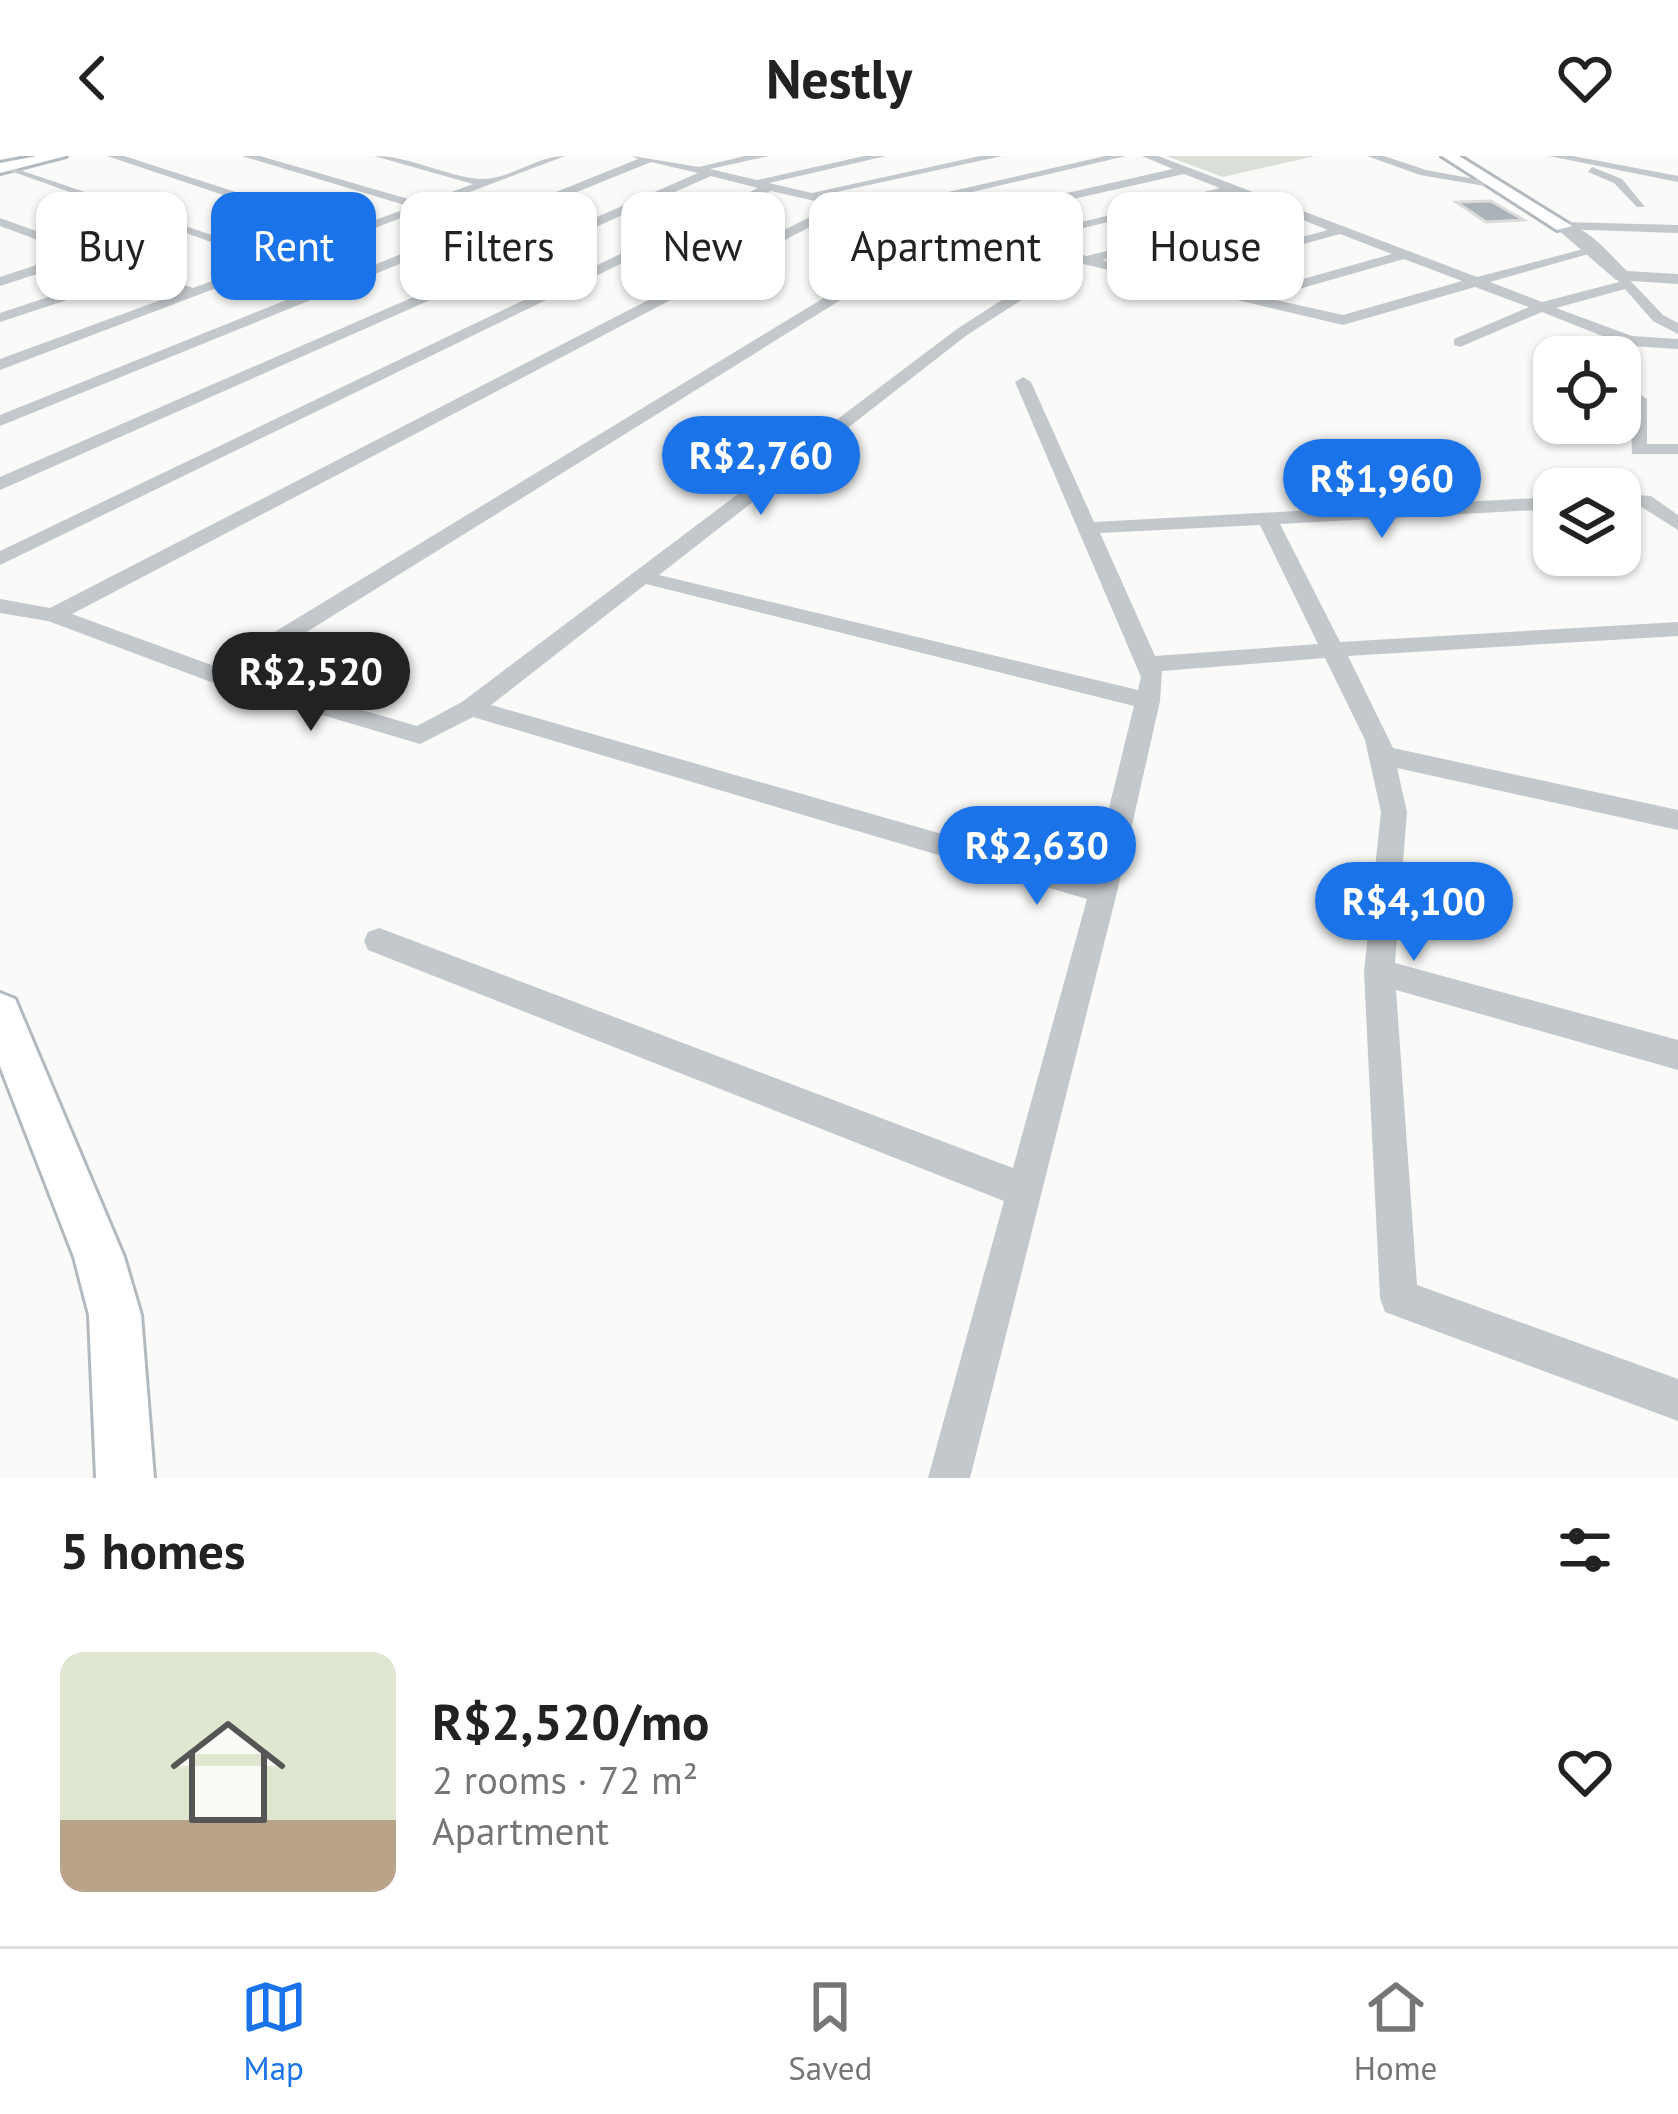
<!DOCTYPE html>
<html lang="en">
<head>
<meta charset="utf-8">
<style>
  body { margin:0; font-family:"PT Sans",sans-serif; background:#f2f2f2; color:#222; height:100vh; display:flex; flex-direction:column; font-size:45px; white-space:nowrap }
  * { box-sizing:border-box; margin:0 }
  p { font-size:39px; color:#767676 }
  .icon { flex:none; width:66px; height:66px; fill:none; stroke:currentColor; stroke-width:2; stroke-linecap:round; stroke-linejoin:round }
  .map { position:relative; height:1322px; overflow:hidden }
  .sheet { display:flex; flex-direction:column; background:#fff; flex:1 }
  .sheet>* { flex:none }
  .banner { position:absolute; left:36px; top:36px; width:1608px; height:108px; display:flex; gap:24px }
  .controls { position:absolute; left:1533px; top:180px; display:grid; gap:24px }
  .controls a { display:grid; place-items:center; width:108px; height:108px; border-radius:24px; background:#fff; box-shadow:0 3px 9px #0004; font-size:60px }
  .price { position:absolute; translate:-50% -102px; padding:0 27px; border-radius:42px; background:#1a73e8; color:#fff; font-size:39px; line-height:78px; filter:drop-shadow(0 3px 6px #0008) }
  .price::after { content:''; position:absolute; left:50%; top:72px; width:36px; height:27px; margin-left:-18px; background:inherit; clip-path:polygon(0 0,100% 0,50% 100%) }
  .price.active { background:#222; color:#fff }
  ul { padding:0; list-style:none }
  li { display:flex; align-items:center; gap:36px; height:300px; padding:0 60px }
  li span { display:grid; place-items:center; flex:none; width:336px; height:240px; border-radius:24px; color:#555 }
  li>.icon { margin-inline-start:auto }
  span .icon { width:144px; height:144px; fill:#fffc; stroke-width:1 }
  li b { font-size:51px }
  h2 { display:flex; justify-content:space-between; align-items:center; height:144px; padding:0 60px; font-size:51px }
  .pill { padding:0 42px; border-radius:24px; background:#fff; box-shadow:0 3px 9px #0004; font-size:42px; line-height:108px }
  .pill.active { background:#1a73e8; color:#fff }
  header { display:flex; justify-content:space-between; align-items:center; height:156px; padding:0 60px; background:#fff; font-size:54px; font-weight:700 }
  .menu { display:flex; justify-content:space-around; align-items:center; height:168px; border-top:3px solid #e0e0e0; background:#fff; font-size:33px; color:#767676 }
  .menu a { display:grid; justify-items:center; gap:6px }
  .menu .active { color:#1a73e8 }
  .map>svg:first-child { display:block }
  .green { fill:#dadfd7 }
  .building { fill:#aab3b9; stroke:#dcdcda; stroke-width:3 }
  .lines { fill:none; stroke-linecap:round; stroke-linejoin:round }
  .secondary-casing { stroke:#b3babf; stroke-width:6 }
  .minor { fill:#c3c8cc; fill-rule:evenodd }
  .tertiary { fill:#c3c8cc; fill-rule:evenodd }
  .secondary { fill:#fff; fill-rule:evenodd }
</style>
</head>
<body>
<header><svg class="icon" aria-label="back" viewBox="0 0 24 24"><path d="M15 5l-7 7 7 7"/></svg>Nestly<svg class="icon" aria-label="heart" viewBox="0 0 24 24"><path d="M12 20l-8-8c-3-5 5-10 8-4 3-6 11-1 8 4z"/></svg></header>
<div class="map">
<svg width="1678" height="1322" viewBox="0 0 1678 1322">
  <rect width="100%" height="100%" fill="#fafaf8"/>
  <!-- green -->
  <path class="green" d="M1166,0h149l-92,21z"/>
  <!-- building -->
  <path class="building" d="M1491,45l33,19 -38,2 -30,-20z"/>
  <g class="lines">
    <defs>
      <path id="secondary" d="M37,0h29l-66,17v-10z
        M1442,0h17l113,70 -15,4z
        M0,837l15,6 109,258 17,58 13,163h-58l-7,-163 -15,-58 -74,-191z"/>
    </defs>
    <!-- secondary casing -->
    <use href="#secondary" class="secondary-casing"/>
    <!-- minor -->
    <path class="minor" d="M107,0h17l227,73 60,-22 -169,-51h18l162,47 51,-19 -99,-28c37,0 70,20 106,23 27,2 56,-23 85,-23l-565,214v-11l180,-66 -43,-16 -137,45v-9l124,-41 -38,-14 -86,28v-9l73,-24 -73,-27v-8l193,70 72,-27 -263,-93v-4l275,93 62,-23z
      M632,0l67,11 46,-11h24l-59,13 47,11 107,-24h22l-117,27 43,10 168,-37h22l-179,39 55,13 227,-52h21l-235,55 48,11 234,-53 -31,-13h16l319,121 122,-32v6l-109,31 52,20 77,-20 -4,-6 7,-4 41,43 15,8v11l-25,-13 -28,-32 -69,19 76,28 46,3v10l-47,-3 -37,11h-25l46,-16 -73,-29 -82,35 -6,-2v-6l75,-32 -54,-20 -132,38 -264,-62 -112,72 -308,240 479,115 3,-13 -126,-295 8,-5 8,5 63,140 460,-25v12l-274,15 60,118 338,-20v14l-330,20 45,92 285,62v20l-281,-62 10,44 -12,151 283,77v30l-282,-80 21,295 261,94v42l-293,-109 -5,-14 -16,-326 17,-160 -16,-72 -40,-82 -163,13 -2,30 -43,191 -147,586h-42l76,-277 -636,-251 -4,-9 4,-9 11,-4 11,4 623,236 74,-269 -614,-182 -53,27 -209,-62 -163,-61 -48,-8v-14l50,9 783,-403 -62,-14 -771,374v-14l758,-363 -47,-12 -711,314v-13l698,-304 -47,-11 -651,264v-11l638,-256zM1184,18l36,14 -207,51 -59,-13zM1231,36l43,17 -187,47 -61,-14zM846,52l91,21 -720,438 -145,-53zM1286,57l42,17 -165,44 -61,-14zM950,76l115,27 -108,70 -495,373 -45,24 -178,-52zM1340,78l52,20 -142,40 -71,-16zM1404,103l58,22 -119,34 -76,-17zM1260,369l58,119 -163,12 -55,-123zM646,428l488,122 -42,171 -601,-172z
      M1367,0h17l42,14 65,12 -6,4 -65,-11z
      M1549,0h24l105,20v6z
      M1592,11l30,12 23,28h-8l-23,-24 -26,-11z
      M1563,66l115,3v8l-120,-4z
      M1620,226l27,17v45h31v10h-46l-2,-53 -10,-7z
      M1620,338l31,2 27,19v15l-38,-24h-20z"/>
    <!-- tertiary -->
    <path class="tertiary" d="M1557,67c28,-1 51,30 70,48l51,3v10l-62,-4 -59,-51z"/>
    <!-- secondary -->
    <use href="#secondary" class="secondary"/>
  </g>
</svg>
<div class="controls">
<a><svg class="icon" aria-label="locate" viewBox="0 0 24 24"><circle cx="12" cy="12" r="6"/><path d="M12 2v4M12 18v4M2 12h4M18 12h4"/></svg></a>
<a><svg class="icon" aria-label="layers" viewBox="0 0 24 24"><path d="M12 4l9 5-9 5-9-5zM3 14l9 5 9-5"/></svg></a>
</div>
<b class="price" style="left:761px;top:362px">R$2,760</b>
<b class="price" style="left:1382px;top:385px">R$1,960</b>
<b class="price active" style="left:311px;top:578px">R$2,520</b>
<b class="price" style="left:1037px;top:752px">R$2,630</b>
<b class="price" style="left:1414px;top:808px">R$4,100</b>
<div class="banner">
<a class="pill">Buy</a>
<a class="pill active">Rent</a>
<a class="pill">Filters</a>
<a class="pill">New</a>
<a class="pill">Apartment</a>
<a class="pill">House</a>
</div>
</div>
<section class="sheet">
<h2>5 homes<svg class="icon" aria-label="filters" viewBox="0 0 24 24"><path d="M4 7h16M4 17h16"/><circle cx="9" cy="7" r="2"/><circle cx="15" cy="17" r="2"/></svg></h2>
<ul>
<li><span style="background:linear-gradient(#dfe7d0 70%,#b9a48a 0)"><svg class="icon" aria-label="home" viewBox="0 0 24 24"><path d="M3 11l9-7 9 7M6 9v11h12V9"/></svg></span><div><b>R$2,520/mo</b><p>2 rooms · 72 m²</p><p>Apartment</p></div><svg class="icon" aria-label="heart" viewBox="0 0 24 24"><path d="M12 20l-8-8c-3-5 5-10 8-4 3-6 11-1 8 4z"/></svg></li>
</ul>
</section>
<nav class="menu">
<a class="active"><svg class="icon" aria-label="map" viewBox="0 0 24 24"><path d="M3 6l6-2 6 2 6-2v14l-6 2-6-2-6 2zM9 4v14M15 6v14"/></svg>Map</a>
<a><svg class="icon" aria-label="saved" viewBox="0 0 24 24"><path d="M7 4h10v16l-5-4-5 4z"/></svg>Saved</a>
<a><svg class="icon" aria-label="home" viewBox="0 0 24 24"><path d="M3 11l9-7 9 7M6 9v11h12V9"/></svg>Home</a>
</nav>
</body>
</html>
